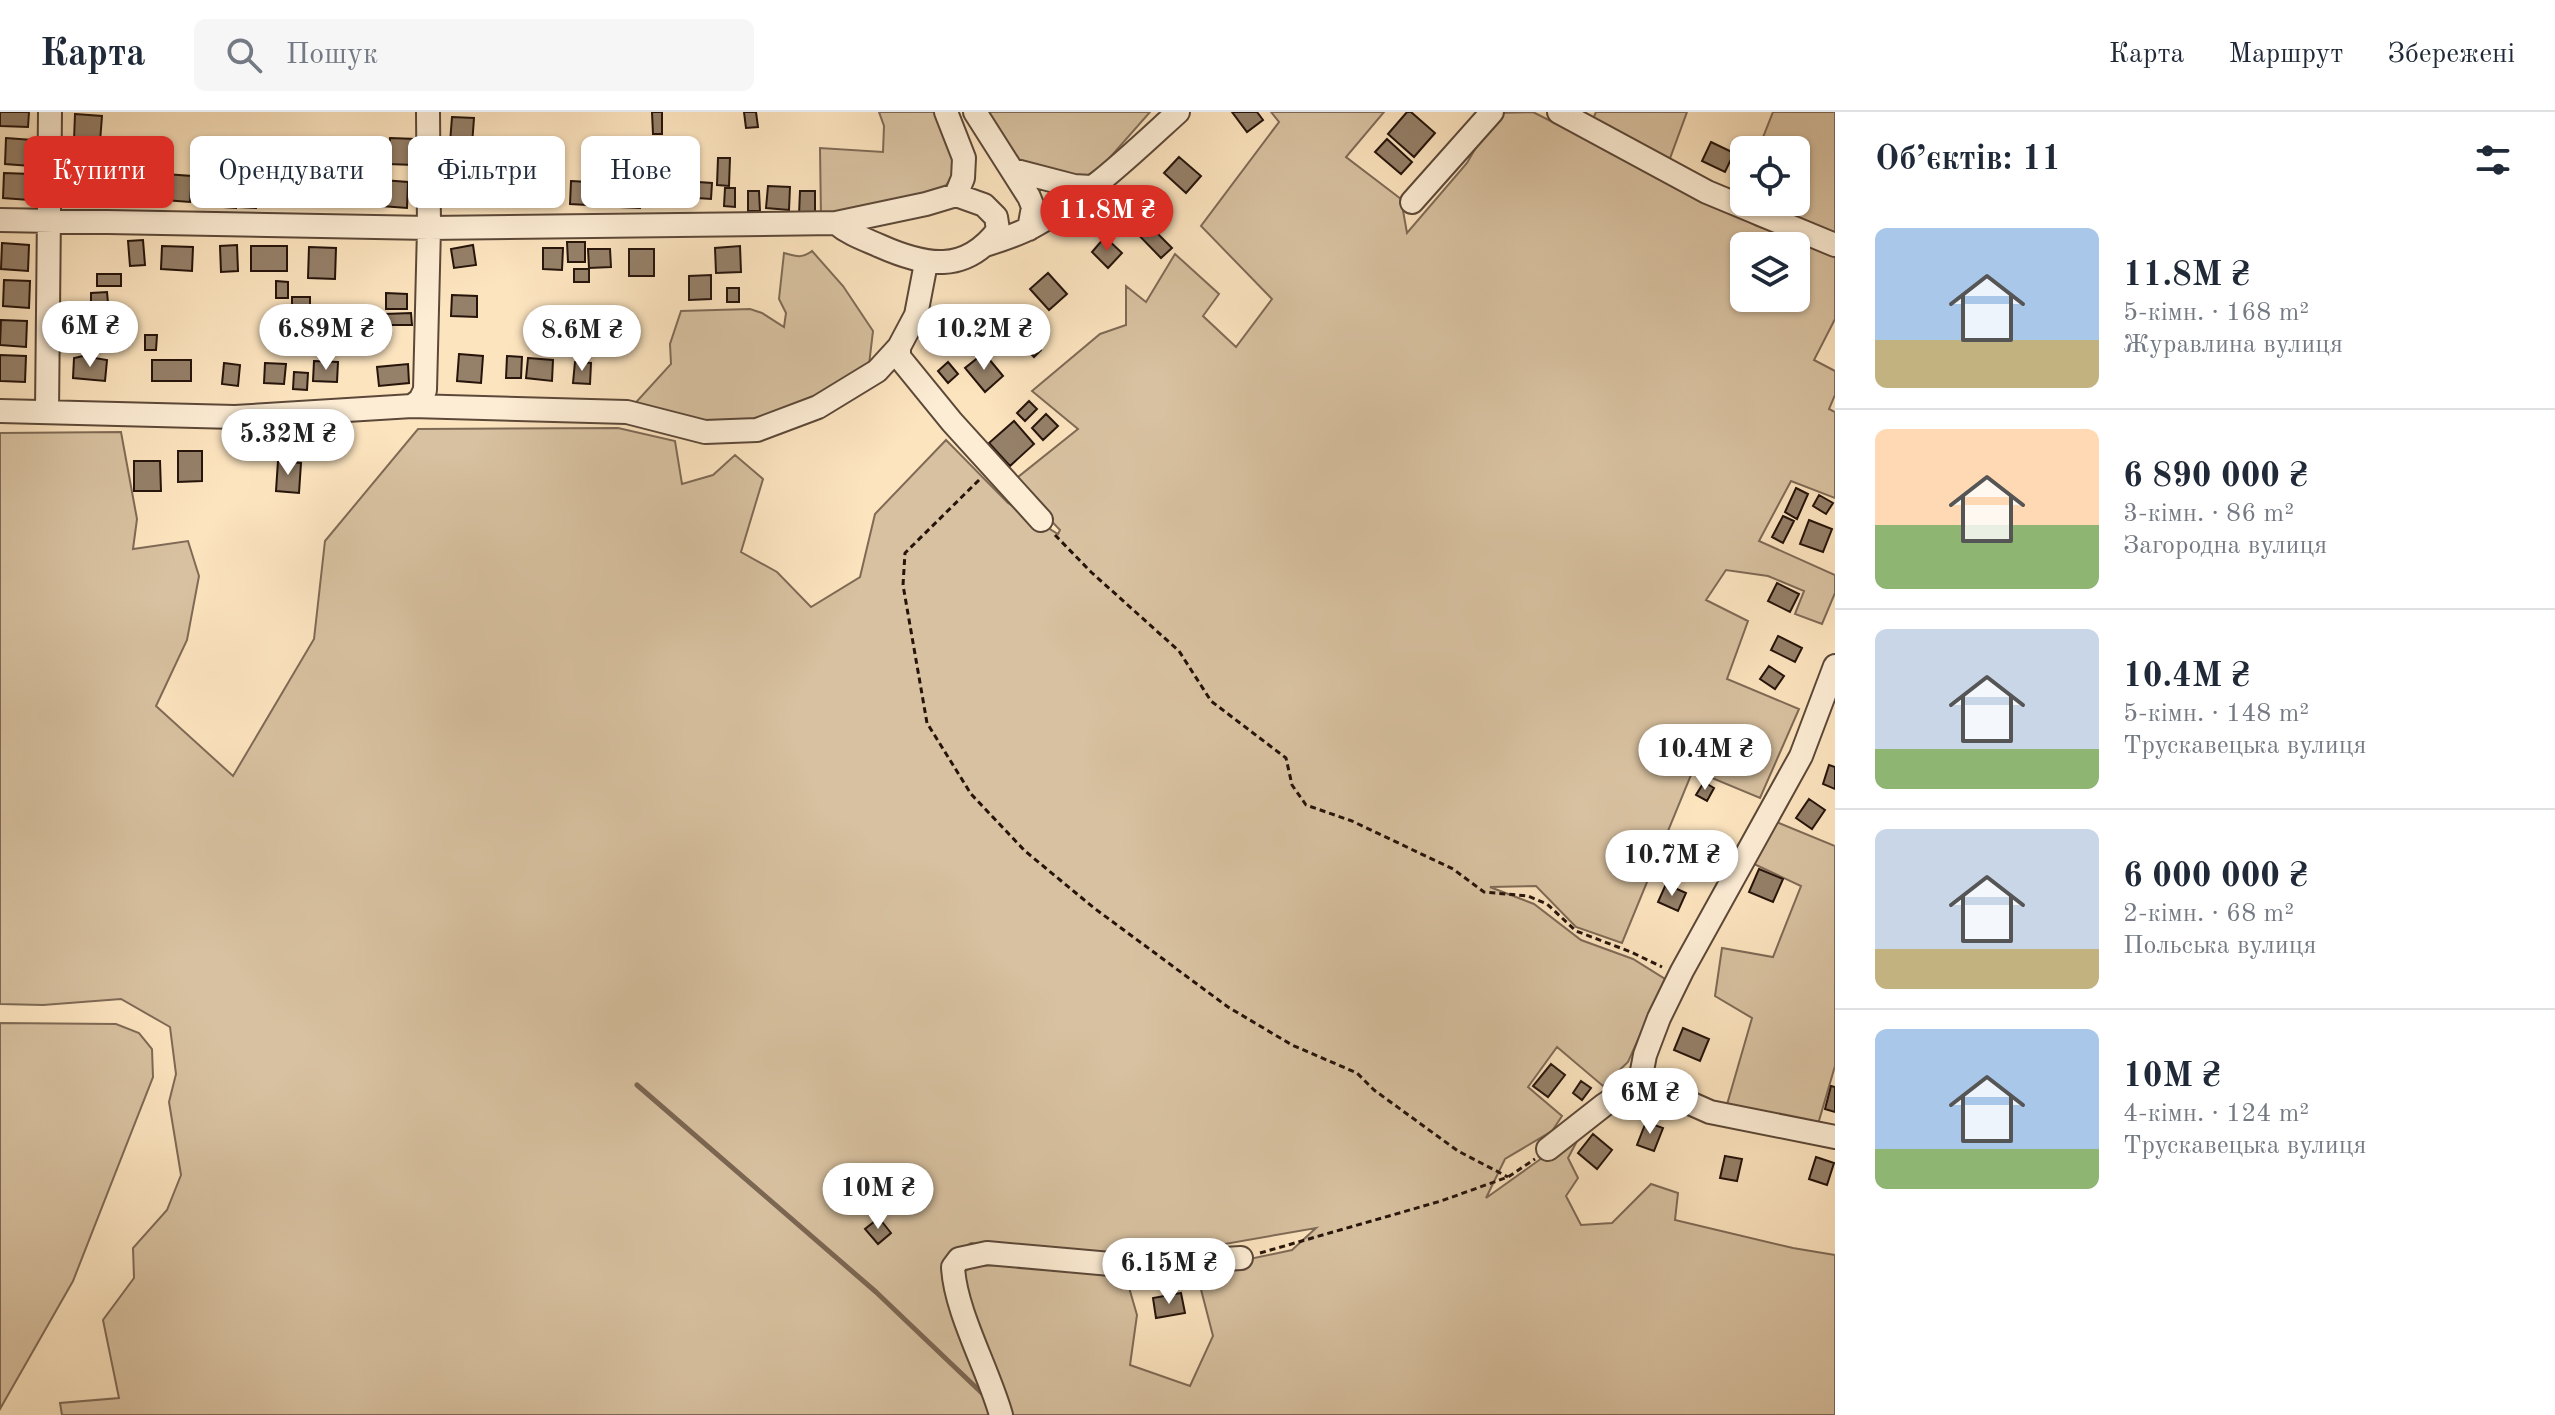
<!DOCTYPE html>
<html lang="uk">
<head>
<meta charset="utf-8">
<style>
  body { margin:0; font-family:"Old Standard TT",serif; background:#f6f6f7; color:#1f2937; height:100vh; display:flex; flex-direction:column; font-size:30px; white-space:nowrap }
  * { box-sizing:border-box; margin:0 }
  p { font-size:26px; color:#747a83 }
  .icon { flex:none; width:44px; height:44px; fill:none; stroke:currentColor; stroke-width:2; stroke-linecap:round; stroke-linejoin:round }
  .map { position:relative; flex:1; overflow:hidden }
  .side { display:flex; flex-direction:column; background:#fff; width:720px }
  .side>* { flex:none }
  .top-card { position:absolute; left:24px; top:24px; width:760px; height:72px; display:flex; gap:16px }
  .controls { position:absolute; left:1730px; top:24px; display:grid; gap:16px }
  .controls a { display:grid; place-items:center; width:80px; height:80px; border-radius:12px; background:#fff; box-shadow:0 2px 6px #0004; font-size:40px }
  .price { position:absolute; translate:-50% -68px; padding:0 18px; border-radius:28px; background:#fff; color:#222; font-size:26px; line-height:52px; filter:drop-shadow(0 2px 4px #0008) }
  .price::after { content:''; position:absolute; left:50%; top:48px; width:24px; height:18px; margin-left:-12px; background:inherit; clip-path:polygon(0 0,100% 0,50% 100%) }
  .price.selected { background:#d93025; color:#fff }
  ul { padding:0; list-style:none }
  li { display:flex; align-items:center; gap:24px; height:200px; padding:0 40px }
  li+li { border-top:2px solid #e0e1e3 }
  li span { display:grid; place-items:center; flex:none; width:224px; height:160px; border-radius:12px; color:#555 }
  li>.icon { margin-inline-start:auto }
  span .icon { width:96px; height:96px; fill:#fffc; stroke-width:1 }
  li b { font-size:34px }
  h2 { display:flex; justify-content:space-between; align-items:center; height:96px; padding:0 40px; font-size:34px }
  .chip { padding:0 28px; border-radius:12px; background:#fff; box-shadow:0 2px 6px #0004; font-size:28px; line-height:72px }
  .chip.selected { background:#d93025; color:#fff }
  header { display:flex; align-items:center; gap:48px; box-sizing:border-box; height:112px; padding:0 40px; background:#fff; border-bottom:2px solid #e0e1e3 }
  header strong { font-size:38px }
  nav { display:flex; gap:44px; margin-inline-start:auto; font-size:28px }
  .search { width:560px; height:72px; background:#f6f6f7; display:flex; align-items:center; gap:20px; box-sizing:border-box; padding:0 28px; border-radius:12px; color:#747a83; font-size:30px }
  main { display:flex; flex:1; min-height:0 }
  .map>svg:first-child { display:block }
  .green { fill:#d8c1a0; stroke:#7f6a56; stroke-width:2; fill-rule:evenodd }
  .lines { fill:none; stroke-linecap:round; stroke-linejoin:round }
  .stream { stroke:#7b6652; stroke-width:5 }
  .building { fill:#958069; stroke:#26140b; stroke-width:2 }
  .minor-casing { stroke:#5c4838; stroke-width:26 }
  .path { stroke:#26140b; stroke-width:3; stroke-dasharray:6 4; stroke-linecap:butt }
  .minor { stroke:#fdedd5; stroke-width:22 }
</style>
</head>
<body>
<header>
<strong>Карта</strong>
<div class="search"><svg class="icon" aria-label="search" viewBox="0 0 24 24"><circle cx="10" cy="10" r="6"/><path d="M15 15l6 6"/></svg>Пошук</div>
<nav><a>Карта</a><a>Маршрут</a><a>Збережені</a></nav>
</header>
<main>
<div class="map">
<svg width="1835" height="1303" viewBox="0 0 1835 1303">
  <rect width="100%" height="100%" fill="#fce4bf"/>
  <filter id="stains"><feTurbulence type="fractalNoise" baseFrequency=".0025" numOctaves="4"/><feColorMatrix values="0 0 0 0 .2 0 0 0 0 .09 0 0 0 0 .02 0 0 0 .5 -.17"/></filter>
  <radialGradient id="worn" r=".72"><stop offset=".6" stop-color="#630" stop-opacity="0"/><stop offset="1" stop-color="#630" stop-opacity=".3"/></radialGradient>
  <!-- green -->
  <path class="green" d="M879,0h61c12,34 27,53 -2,83l-117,24 -1,-71 63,4 1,-26z
    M985,0h165l-59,67 -76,-16z
    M1271,0h113l-38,45 55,42 6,34 60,-70 29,-50 37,-1 224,114 78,29v64l-21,41 21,11v24l-6,14 6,3v86l-44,-17 -32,60 76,34v18l-13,31 -27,-10 9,-23 -36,-15 -42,-6 -20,30 42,21 -21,58 72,30 -39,89 -67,-28 -71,173 -46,-16 -40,-41 -46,1 44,17 47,36 52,19 32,20 -37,83 -25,24 -46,-39 -29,40 34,29 -10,15 -47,28 -19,39 98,-70 -16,30 10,20 -12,18 15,29 31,-2 39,-39 27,9 -3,27 118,28 42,7v160h-1773l-2,-12 59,-5 -16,-78 31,-42 -1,-30 34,-38 14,-35 -12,-73 7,-28 -6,-47 -49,-28 -78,6 -43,-1v-571l121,-1 16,87 -4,30 55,-8 11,35 -12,64 -31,66 77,70 81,-137 11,-98 93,-112 200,-1 57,13 7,43 31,-9 22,-20 28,24 -22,73 36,20 34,35 49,-30 15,-63 71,-74 62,63 50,31 2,-4 -47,-49 65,-52 -46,-38 68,-57 26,-9v-39l20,16 29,-48 44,40 -16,22 33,31 36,-48 -71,-73 78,-104zM1744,134h52v52h-52zM1316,1116l-24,22 -52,11 -120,14 -120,-10 -26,1 -12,7 -7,45 -12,-57 28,-18 95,10 90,3zM1197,1162l16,62 -23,50 -60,-21 7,-50 -9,-31z
    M1596,0h91l-18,49 -78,-38z
    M1773,0h62v123l-84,-33h45v-52h-38z
    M812,139l31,35 30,45 -5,42 -79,41 -84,15 -76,-19 42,-46 -1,-20 11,-33 69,-2 12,4 22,14 2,-14 -7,-14 5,-46c11,3 18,6 28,-2z
    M1774,709l61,25v220l-17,58 -92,-16 26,-90 -37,-22 7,-48 51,9 28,-71 -47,-22z
    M0,911l116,1 23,9 13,16 1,28 -80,204 -73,128z"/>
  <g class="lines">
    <!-- stream -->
    <path class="stream" d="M637,973l239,207 109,104"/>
  </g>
  <!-- building -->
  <path class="building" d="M0,0h29l-1,15 -28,-1z
    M652,0h10v22h-9z
    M744,0h12l2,15 -12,1z
    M1232,0h25l6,8 -16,12z
    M1407,0h4l24,21 -21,24 -26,-23z
    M75,2l27,2 -2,26 -26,-2z
    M452,5l22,1 -2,27 -22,-2z
    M6,26l26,2 -1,26 -26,-2z
    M390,26l26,1 -1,26 -27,-1z
    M1387,27l25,23 -11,12 -26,-22z
    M1711,30l23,11 -9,19 -23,-11z
    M476,35l19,1 -1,10 -19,-1z
    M590,41l27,1v15l-28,-1z
    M1179,45l22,19 -15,17 -22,-20z
    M718,46h12l-1,28 -12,-1z
    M148,47h15l-1,16 -15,-1z
    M545,50h12l-1,15 -11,-1z
    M242,58h16l-2,38 -16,-1z
    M651,58l10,1v23h-10z
    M76,60l26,2 -1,26 -26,-2z
    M311,60l26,2 -1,26 -26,-2z
    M4,61l27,1 -2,26 -26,-2z
    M165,62l27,2 -2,26 -26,-2z
    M267,63l26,1 -1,26 -26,-1z
    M211,68l26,1 -1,27 -26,-2z
    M382,68l26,2 -1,26 -26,-2z
    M571,69l17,1 -1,23 -17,-1z
    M544,70l1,21 -22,1 -1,-21z
    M698,70l14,1 -1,16 -14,-1z
    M620,72l21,1 -1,23 -20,-1z
    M665,72l22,1 -1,21 -22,-1z
    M768,74l22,1 -1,23 -23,-2z
    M474,76l1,16 -20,1 -1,-16z
    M725,76h10v19l-11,-1z
    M748,79h11l1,20h-12z
    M800,79h15v24h-16z
    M1136,100l36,36 -11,10 -35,-36z
    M1105,125l17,16 -14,15 -16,-16z
    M143,128l2,25 -15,1 -2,-25z
    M567,130h18v20h-17z
    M2,131l27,2 -1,26 -27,-2z
    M237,133l1,26 -17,1 -1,-26z
    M473,133l3,20 -22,3 -3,-19z
    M162,134l31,1 -1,24 -31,-2z
    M251,134h36v25h-36z
    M740,134l1,26 -25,1 -1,-25z
    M309,135l27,1 -1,31 -27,-1z
    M543,136h20l-1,22 -19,-1z
    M588,137h22l1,18 -22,1z
    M629,137h25v27h-25z
    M574,157h15v13h-15z
    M1048,161l19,21 -18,16 -19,-21z
    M97,162h24v12h-24z
    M711,163v24l-22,1v-24z
    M4,168l26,1 -1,27 -26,-2z
    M276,169l12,1v16h-12z
    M727,176h12v14h-12z
    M107,180l1,11 -17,1v-11z
    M386,181l21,1v15h-21z
    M452,183l25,1v21l-26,-1z
    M292,185h18v12h-18z
    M411,201l1,12h-27v-11z
    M76,202h23v21h-23z
    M1,208l26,1 -1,26 -26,-2z
    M994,211l18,17 -8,9 -18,-18z
    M1026,222l15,16 -7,7 -15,-16z
    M145,223h12l-1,15h-11z
    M984,241l19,23 -18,16 -20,-24z
    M459,242l24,2 -2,27 -24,-2z
    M0,243l26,1 -1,26 -25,-1z
    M83,244l24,4 -2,21 -32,-3 1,-20z
    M507,244l15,1 -1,21h-15z
    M528,246l25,2 -1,21 -26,-3z
    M152,248h39v21h-39z
    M314,249l24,1 -1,20 -24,-1z
    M575,250l16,1 -1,21 -17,-1z
    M948,250l10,12 -10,9 -10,-12z
    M224,251l16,2 -2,21 -16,-2z
    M265,251l21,1 -2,20 -20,-1z
    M408,252l1,19 -30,3 -2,-19z
    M294,260l14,1 -1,17 -14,-1z
    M1029,289l8,8 -12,12 -8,-8z
    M1046,302l12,12 -15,14 -11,-12z
    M1014,309l20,23 -24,22 -21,-23z
    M178,339h24v30l-24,1z
    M134,349h26l1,30h-27z
    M278,349l23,2 -2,30 -23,-2z
    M1796,376l12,6 -11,25 -12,-7z
    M1819,383l14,8 -7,11 -13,-8z
    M1783,404l11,5 -11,22 -11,-6z
    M1809,408l23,9 -9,23 -23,-8z
    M1777,471l22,11 -9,18 -22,-11z
    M1778,524l24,12 -7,14 -24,-12z
    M1769,554l15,10 -9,13 -15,-10z
    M1829,653l6,2v22l-12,-5z
    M1704,670l10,6 -7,13 -11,-6z
    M1809,687l16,11 -13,19 -16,-11z
    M1690,725l20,11 -11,19 -19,-11z
    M1759,757l24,10 -10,23 -24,-10z
    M1666,772l20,9 -8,18 -20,-9z
    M1683,916l26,11 -9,22 -26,-11z
    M1551,952l14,11 -17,22 -15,-11z
    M1581,969l10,7 -9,12 -9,-7z
    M1831,974l4,1v25l-10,-3z
    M1646,1010l17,6 -9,23 -17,-6z
    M1593,1022l19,16 -15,19 -19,-16z
    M1725,1044l17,3 -5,22 -17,-3z
    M1816,1045l18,6 -7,22 -18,-6z
    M879,1106l12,15 -13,11 -13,-15z
    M1181,1181l4,20 -29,5 -3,-20z"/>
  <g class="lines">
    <defs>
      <path id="minor" d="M946,0l18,46 -1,20 -7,17
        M975,0l54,85 4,10 -4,22
        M1559,0l148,80 128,53
        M1013,58l61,16 17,1
        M1412,90l80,-90
        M0,108l429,8 407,-5 90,-19 30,-9 28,10 12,12 2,13c-33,44 -73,36 -118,16 -16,-7 -31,-12 -44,-23
        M985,133c16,-5 32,-10 47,-18 54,-28 101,-74 146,-115
        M926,151l-10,52 -17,32v10l53,65 89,98
        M412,294l8,-6 5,-10 4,-162 -1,-116
        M0,299l235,6 177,-11 215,6 78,20 52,-2 61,-23 59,-36 22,-24
        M47,299l3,-299
        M1640,969l70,31 125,25
        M1548,1037l56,-44 36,-24 5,-26 14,-37 23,-47 119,-215 34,-90
        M1001,1303c-13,-46 -46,-104 -48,-148l6,-8 28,-6 135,12 119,-7"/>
    </defs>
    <!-- minor casing -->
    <use href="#minor" class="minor-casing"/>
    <!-- path -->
    <path class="path" d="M979,368l-74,73 -2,32 24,138 44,71 54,57 69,57 134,99 64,38 65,28 17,17 84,61 50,26
      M1055,423l36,37 88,79 32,50 75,57 6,27 14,20 46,16 101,48 31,23 44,4 19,8 29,27 55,21 31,15
      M1260,1141l181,-52 67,-24 27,-18"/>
    <!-- minor -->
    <use href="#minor" class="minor"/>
  </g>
  <rect width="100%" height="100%" filter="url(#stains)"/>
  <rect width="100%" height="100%" fill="url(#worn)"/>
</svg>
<div class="controls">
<a><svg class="icon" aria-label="locate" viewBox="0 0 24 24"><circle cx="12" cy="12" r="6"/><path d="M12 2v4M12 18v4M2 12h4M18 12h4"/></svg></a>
<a><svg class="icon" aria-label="layers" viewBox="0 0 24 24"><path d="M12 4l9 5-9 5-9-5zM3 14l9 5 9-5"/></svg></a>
</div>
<b class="price selected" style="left:1107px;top:141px">11.8M ₴</b>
<b class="price" style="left:90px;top:257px">6M ₴</b>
<b class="price" style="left:326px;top:260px">6.89M ₴</b>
<b class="price" style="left:984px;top:260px">10.2M ₴</b>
<b class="price" style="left:582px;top:261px">8.6M ₴</b>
<b class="price" style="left:288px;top:365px">5.32M ₴</b>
<b class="price" style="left:1705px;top:680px">10.4M ₴</b>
<b class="price" style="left:1672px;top:786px">10.7M ₴</b>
<b class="price" style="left:1650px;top:1024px">6M ₴</b>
<b class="price" style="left:878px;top:1119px">10M ₴</b>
<b class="price" style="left:1169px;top:1194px">6.15M ₴</b>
<div class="top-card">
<a class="chip selected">Купити</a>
<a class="chip">Орендувати</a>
<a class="chip">Фільтри</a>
<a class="chip">Нове</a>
</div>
</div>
<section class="side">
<h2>Об’єктів: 11<svg class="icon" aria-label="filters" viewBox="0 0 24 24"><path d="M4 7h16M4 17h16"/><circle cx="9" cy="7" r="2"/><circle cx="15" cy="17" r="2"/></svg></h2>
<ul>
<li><span style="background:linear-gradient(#a9c7e8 70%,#c2b280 0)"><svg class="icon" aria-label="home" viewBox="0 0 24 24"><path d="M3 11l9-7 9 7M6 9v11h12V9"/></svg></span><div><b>11.8M ₴</b><p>5-кімн. · 168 m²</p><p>Журавлина вулиця</p></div></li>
<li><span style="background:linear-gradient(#ffd9b3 60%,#8fb573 0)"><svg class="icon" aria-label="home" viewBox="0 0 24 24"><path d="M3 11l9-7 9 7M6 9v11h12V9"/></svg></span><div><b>6 890 000 ₴</b><p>3-кімн. · 86 m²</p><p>Загородна вулиця</p></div></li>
<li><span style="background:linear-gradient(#c9d6e8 75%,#8fb573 0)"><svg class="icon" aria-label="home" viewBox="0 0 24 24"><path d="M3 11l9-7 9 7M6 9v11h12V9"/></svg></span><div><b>10.4M ₴</b><p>5-кімн. · 148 m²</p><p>Трускавецька вулиця</p></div></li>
<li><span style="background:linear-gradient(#c9d6e8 75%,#c2b280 0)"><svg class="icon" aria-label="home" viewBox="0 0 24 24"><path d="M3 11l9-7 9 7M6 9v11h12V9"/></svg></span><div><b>6 000 000 ₴</b><p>2-кімн. · 68 m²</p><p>Польська вулиця</p></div></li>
<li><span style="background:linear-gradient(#a9c7e8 75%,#8fb573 0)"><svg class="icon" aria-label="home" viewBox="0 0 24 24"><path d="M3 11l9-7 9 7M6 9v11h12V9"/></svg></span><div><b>10M ₴</b><p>4-кімн. · 124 m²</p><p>Трускавецька вулиця</p></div></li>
</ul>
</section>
</main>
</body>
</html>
